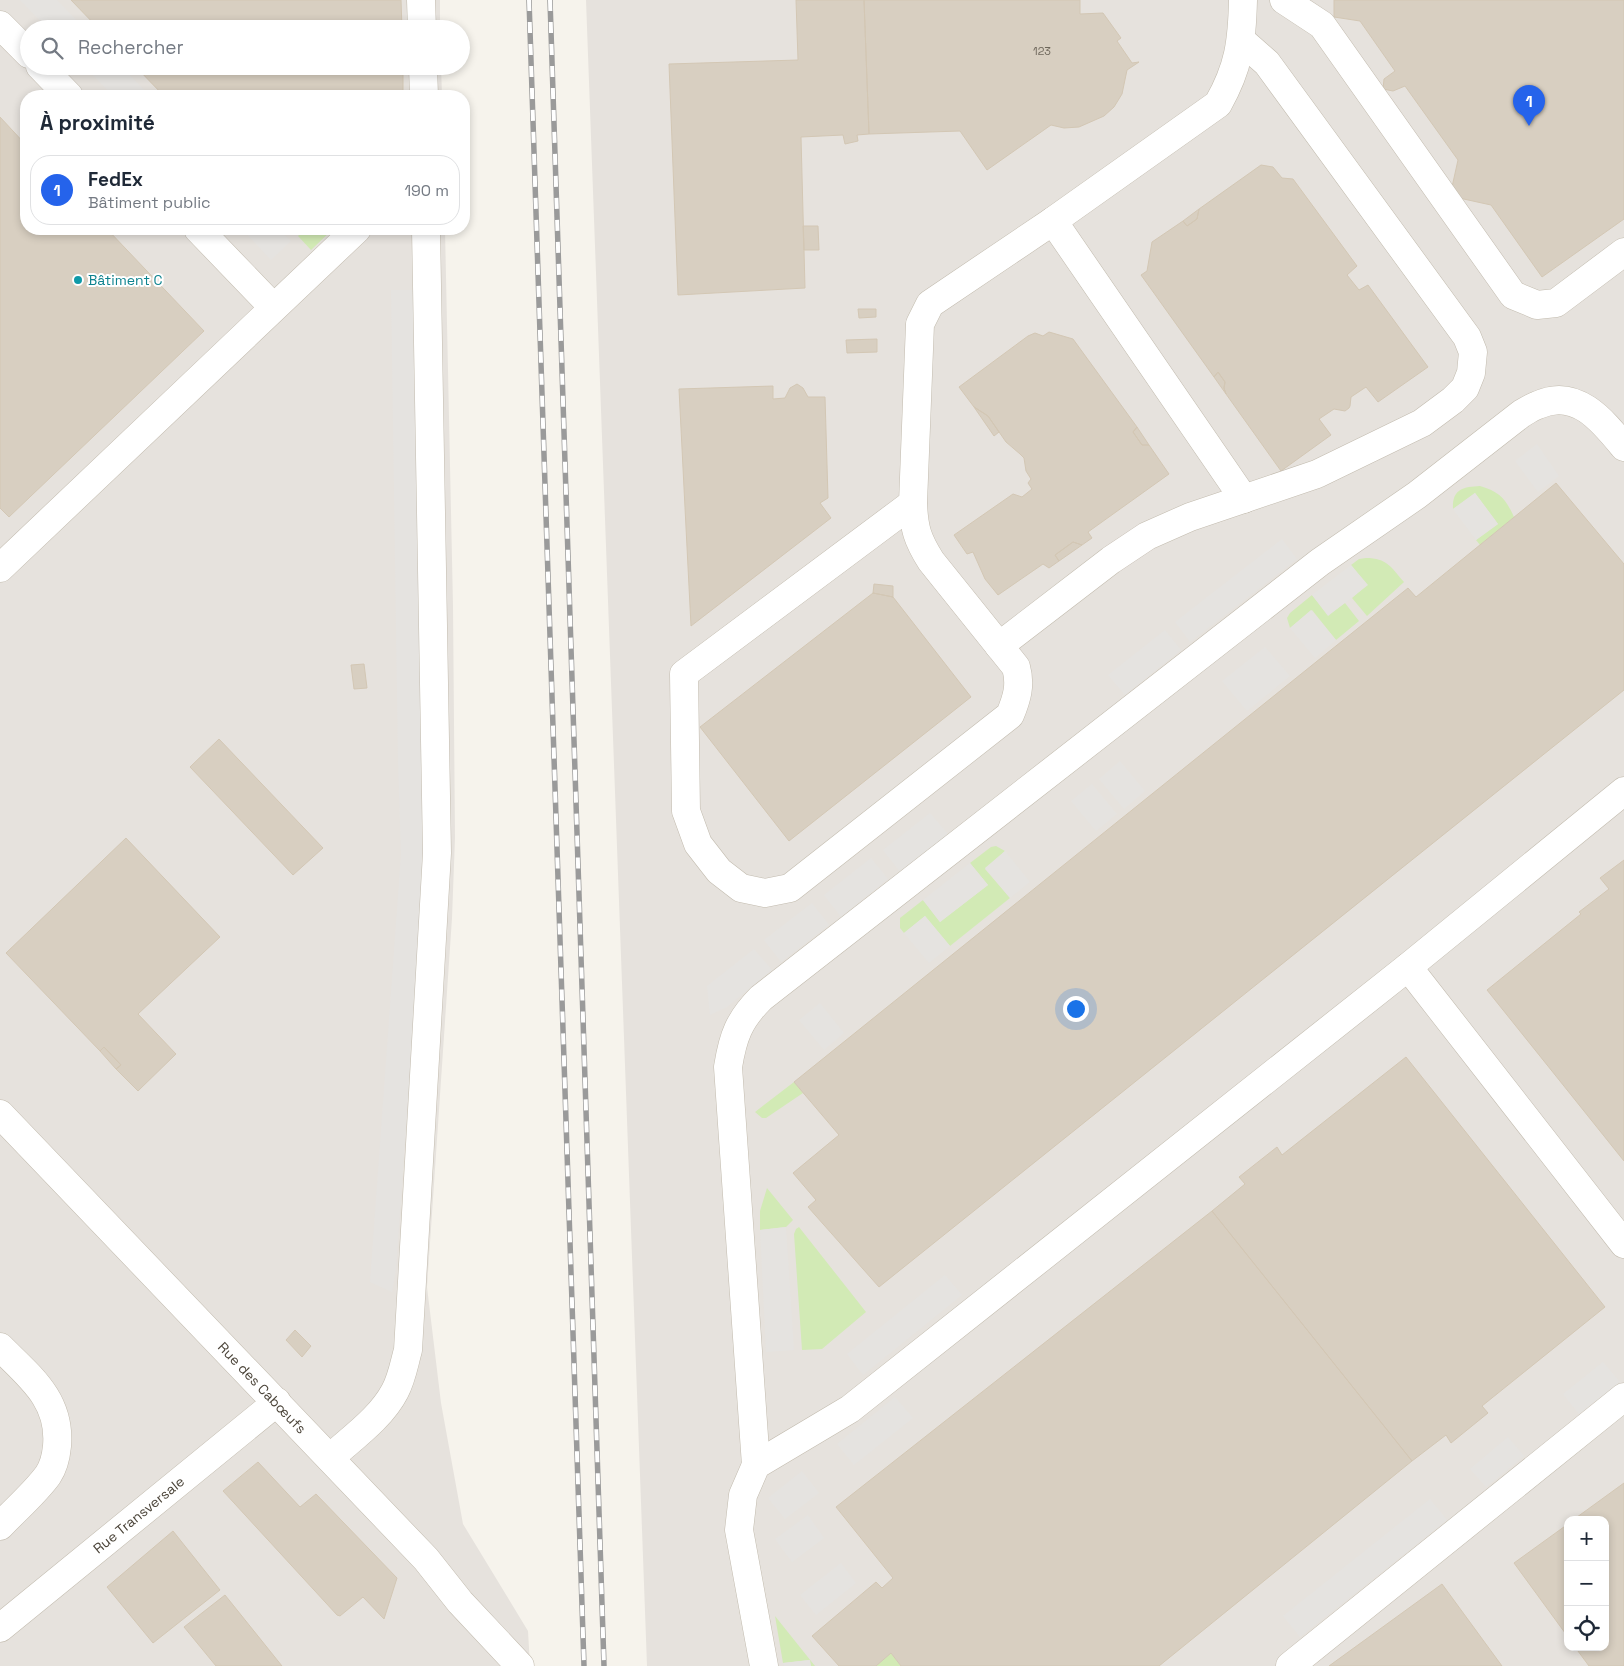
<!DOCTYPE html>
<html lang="fr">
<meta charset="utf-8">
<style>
:root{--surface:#fff;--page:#f6f6f7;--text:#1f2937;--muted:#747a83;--line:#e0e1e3;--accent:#2563eb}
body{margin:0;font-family:"Space Grotesk",sans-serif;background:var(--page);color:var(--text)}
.controls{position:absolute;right:15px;bottom:15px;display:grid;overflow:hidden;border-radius:10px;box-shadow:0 2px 8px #0003}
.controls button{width:45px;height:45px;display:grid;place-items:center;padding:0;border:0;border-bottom:1px solid var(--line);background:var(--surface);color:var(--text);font:25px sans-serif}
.you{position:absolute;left:1075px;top:1008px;width:18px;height:18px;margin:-12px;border:4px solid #fff;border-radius:50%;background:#1a73e8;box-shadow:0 0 0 8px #1a73e833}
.badge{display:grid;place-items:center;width:32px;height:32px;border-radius:50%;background:var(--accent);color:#fff;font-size:16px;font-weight:700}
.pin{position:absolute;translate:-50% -41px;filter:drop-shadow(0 1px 2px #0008)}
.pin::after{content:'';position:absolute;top:26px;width:18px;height:15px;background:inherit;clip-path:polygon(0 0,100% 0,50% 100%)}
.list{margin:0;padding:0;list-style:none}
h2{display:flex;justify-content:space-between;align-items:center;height:65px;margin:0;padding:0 20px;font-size:21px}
h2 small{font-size:16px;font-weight:400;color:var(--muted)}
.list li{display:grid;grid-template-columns:32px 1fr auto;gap:15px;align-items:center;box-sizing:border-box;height:70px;margin:0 10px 10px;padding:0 10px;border:1px solid var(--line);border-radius:20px}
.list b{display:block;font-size:19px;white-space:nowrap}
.list p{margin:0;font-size:16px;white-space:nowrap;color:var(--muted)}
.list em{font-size:16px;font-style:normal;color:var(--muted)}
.icon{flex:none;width:28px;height:28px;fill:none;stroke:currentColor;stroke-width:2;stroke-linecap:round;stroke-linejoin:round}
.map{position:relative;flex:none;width:1624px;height:1666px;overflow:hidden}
.search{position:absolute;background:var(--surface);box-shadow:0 2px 8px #0003;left:20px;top:20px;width:450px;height:55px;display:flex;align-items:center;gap:12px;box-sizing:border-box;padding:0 18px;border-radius:28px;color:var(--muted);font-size:19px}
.panel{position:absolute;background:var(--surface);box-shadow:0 2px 8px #0003;left:20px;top:90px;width:450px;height:145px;border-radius:20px}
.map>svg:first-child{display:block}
.industrial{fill:#e6e2dd;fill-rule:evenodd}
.green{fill:#d2eab5}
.parking{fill:#e5e3e0}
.building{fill:#d8cfc1;stroke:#d3c7b4}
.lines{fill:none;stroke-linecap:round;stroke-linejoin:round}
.minor-casing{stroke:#c2bbae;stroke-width:29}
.minor{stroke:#fff;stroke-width:28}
.rail-casing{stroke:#9a9a9a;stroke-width:5.5}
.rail{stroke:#fff;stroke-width:4;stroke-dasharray:11;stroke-linecap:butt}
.culture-dot{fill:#0f9aa8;stroke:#fff;stroke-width:2}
.labels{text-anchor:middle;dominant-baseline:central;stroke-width:4;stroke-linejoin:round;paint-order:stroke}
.number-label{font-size:11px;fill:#6e675b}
.culture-label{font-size:14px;fill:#0d838f;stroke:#fff;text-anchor:start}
.street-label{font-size:14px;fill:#4b4439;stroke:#fff}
</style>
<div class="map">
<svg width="1624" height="1666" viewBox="0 0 1624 1666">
<rect width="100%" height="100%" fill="#f6f3ec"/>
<path class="industrial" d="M0,0h440v29h-411v37h412l1,30h-416v133h419l8,377 2,232 -3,80 -25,369 14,116 22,121 65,107 2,35h-530z
M586,0h1038v1666h-977zM1568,1520h37v127h-37z"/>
<path class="green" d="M305,229h28l-22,21 -13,-14z
M1480,486c20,6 26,13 34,31l-34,28 -4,-5 22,-16 -23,-31 -22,16c-1,-20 10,-22 27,-23z
M1366,558c21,0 25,9 38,24l-37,34 -15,-18 15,-13 -16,-20 8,-6z
M1312,595l16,20 17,-12 14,18 -23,19 -24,-30 -22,18 -3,-10 3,-5z
M996,846l9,5 -20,18 25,29 -60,48 -25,-30 -21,17 -4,-5v-10l23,-18 17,22 48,-37 -18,-22 21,-16z
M794,1082l9,11 -37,25h-4l-7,-6z
M767,1188l26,32 -7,7 -26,3v-19z
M799,1227l67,85 -44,37 -20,1 -8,-116 2,-5z
M775,1616l40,50h-4l-2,-6 -26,3z
M891,1653l10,13h-25z"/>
<path class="parking" d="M20,0h37l28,29h-37z
M84,66h37l29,30h-37z
M242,229h36l13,12 -20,19z
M391,290h23l11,565 -29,415 -4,22 -22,-10 31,-428 -3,-91z
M1537,444l22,32 -21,16 -23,-31z
M1475,493l23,31 -22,16 -23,-31z
M1282,539l15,20 -107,83 -15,-20z
M1351,565l17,20 -40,31 -16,-21z
M1311,610l25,30 -21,18 -25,-30z
M1165,630l16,20 -56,45 -17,-20z
M1265,647l25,29 -43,35 -25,-30z
M1120,761l25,30 -21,18 -25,-30z
M1092,784l25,30 -21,17 -25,-30z
M930,813l18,21 -48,38 -17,-22z
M1005,851l25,31 -20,16 -25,-30z
M871,858l17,21 -47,38 -17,-22z
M970,863l18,22 -48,37 -17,-22z
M812,903l17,22 -48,37 -17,-22z
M925,916l25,30 -21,17 -25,-30z
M754,949l18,21 -45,37 -17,8 -3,-29z
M820,1003l24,30 -20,17 -25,-30z
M786,1227l8,123 -28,2 -6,-122z
M945,1275l17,20 -99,80 -16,-21z
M1603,1362l17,20 -41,32 -16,-20z
M895,1397l18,21 -59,47 -17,-21z
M1508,1437l16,19 -38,31 -16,-18z
M802,1471l17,22 -34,26 -17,-21z
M1430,1499l17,21 -147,117 -17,-21z
M808,1515l16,23 -32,24 -17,-23z
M841,1563l15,20 -40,32 -16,-20z
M810,1660l1,6h-27l-1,-3z"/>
<path class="building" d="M71,0h330l1,29h-303z
M796,0h68l5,134 -12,1 1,6 -13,3 -2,-9 -42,2 4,151 -127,7 -9,-231 129,-4z
M864,0h216v14l23,-1 18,25 -4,3 15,22 7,-1 -12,8 -5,24 -8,13 -10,9 -25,11 -15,1 -13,-3 -64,45 -27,-39 -91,3z
M1334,0h290v219l-82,58 -51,-72 -41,-9 8,-36 -53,-74 -12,5 -10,-2 1,-10 11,-8 -35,-50 -26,-4z
M135,66h268v30h-239z
M0,117l26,28v84h81l97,102 -195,186 -9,-9z
M1261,165l12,2 9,11 11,1 64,87 -10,9 12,15 9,-5 60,82 -50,35 -12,-15 -15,10 -1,9 -1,2 -4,3 -11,-2 -15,10 12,16 -50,36 -55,-77 -2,-6 1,-6 -7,-10 -4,5 -73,-102 6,-4 5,-29 31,-21 4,5 10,-7 2,-10z
M1199,209l-2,10 -10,7 -4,-5z
M803,226h15l1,24h-15z
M858,309h18v8l-17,1z
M1049,332l24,7 64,88 -4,5 9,13h7l20,29 -81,58 4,6 -10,7 -9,-3 -18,13 4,6 -10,7 -6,-4 -45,31 -13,-16 -12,-27 -6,2 -13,-19 59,-41 9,3 10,-8 -4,-6 3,-4 -5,-8 -2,-13 -4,-4 -14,-12 -18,-26 -14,-9 -15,-20 69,-51 7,-3 8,3z
M877,339v13l-30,1 -1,-13z
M1218,372l7,10 -1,6 2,6 -12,-17z
M797,384l6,4 5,9h17l3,101 -8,5 11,15 -140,108 -12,-237 94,-3v13l12,-1 5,-10z
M974,407l14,9 11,16 -5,4z
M1137,427l12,18h-7l-9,-13z
M1556,483l68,81v126l-745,597 -71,-80 8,-7 -23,-27 46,-38 -45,-53 614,-494 8,9z
M1073,542l9,3 -23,16 -4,-6z
M874,584l19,2v11l-20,-4z
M873,593l20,4 78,100 -182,144 -89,-114z
M364,664l3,24 -13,1 -3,-24z
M219,739l104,109 -30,27 -103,-108z
M126,838l94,99 -82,77 38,40 -38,37 -22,-22 5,-4 -17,-18 -4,4 -94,-98z
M1624,860v301l-137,-171 94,-76 -2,-2 30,-23 -9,-11z
M104,1047l17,18 -5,4 -16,-18z
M1406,1057l199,250 -123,99 6,7 -37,30 -5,-8 -34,26 -200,-250 33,-27 -6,-7 38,-30 5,8z
M1212,1211l200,250 -253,205h-258l-10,-13 -15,13h-37l-27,-30 64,-54 6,6 11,-10 -57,-71z
M295,1330l16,16 -9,11 -16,-17z
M258,1462l42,45 16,-13 81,84 -13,41 -21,-22 -23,19 -3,-1 -114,-124z
M1624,1483v183h-35l-14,-19h30v-127h-32z
M1568,1524v113l-54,-74z
M173,1531l47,59 -67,53 -46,-56z
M1442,1584l60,82h-173z
M225,1595l57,71h-66l-32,-39z"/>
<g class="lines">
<g class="minor-casing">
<g id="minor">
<path d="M421,0l1,29"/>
<path d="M1284,0l38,25 191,270 24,10 19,-2 68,-51"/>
<path d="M0,25l29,29"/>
<path d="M40,66l29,30"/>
<path d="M423,66l1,30"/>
<path d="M1053,221l191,278"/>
<path d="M198,229l75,78"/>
<path d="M913,503l-229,171 2,137 12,33 21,27 22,17 24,5 25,-5 220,-173c7,-17 11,-30 6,-48l-85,-106c-14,-22 -17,-33 -18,-58l7,-179 10,-20 123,-83 165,-117c21,-37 24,-62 25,-104"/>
<path d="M0,568l357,-339"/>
<path d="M999,646l112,-86 36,-24 43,-19 127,-43 105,-51 31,-23 12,-12 6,-15 2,-21 -6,-15 -200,-274 -25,-22"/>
<path d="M1408,967l216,277"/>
<path id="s1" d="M0,1114l426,445 34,43 60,64"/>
<path d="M0,1347c30,30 61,53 57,99 -1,11 -3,20 -9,29 -13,18 -33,35 -48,51"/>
<path d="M330,1458c22,-20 51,-40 65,-67 7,-13 9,-27 13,-41l29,-497 -11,-624"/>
<path d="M756,1465l-28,-398c5,-31 11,-47 33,-69l559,-436 97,-67 104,-81c5,-3 11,-7 17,-9 38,-18 65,16 86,42"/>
<path id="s2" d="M0,1628l277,-226"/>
<path d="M764,1666l-25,-136 4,-35 13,-30 94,-56 558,-442 216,-176"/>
<path d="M1290,1666l334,-269"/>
</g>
</g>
<use href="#minor" class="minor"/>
<g class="rail-casing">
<path id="rail" d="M529,0l55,1666
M550,0l54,1666"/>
</g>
<use href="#rail" class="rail"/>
</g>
<circle class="culture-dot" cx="78" cy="280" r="5"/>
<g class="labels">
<g class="number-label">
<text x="1042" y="51">123</text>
</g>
<g class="culture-label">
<text x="88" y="280">Bâtiment C</text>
</g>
<g class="street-label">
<text stroke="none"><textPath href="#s1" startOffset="379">Rue des Cabœufs</textPath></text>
<text stroke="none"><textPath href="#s2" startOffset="179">Rue Transversale</textPath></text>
</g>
</g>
</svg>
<div class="controls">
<button>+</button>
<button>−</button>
<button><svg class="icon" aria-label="locate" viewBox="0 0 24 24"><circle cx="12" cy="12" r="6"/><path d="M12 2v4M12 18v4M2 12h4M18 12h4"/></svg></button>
</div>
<div class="you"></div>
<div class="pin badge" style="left:1529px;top:126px">1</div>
<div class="search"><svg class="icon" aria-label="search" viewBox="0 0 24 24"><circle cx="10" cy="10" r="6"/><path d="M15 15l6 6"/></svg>Rechercher</div>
<section class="panel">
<h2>À proximité<small></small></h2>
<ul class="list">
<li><span class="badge">1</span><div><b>FedEx</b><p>Bâtiment public</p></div><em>190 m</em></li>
</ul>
</section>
</div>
